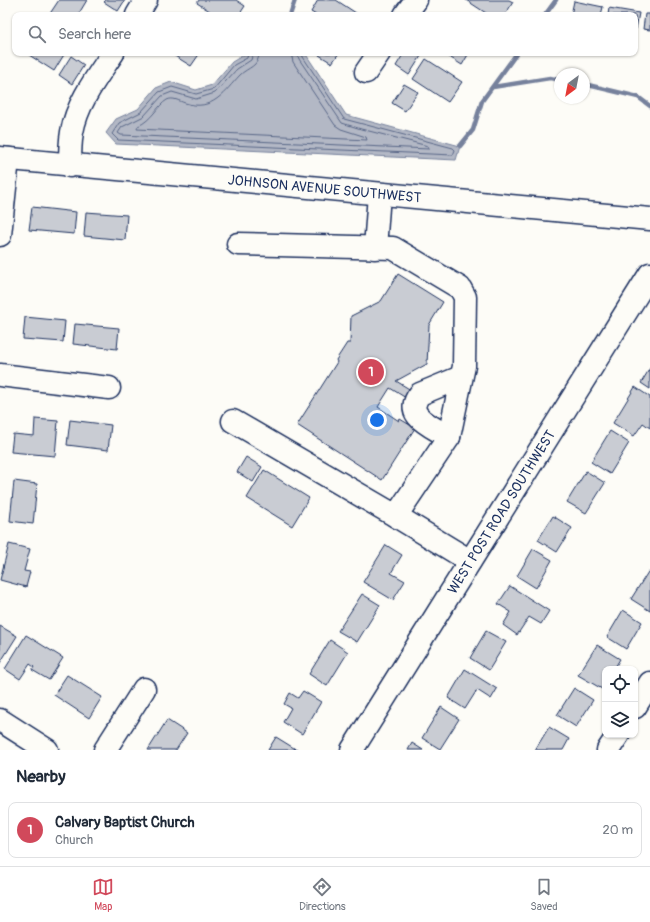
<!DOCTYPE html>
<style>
:root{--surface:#fff;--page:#f2f2f3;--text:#1f2937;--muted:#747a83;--line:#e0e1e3;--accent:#d1495b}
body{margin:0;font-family:Pangolin,sans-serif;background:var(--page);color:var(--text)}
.controls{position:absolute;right:12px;bottom:12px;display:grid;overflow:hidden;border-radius:8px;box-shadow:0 1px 3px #0004}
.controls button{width:36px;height:36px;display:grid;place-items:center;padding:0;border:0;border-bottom:1px solid var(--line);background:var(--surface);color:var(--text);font:20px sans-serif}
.compass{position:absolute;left:554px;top:68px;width:36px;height:36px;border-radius:50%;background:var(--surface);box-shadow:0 1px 3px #0004;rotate:212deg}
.you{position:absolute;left:377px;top:420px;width:14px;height:14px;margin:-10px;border:3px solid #fff;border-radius:50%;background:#1a73e8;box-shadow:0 0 0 6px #1a73e833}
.badge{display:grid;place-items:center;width:26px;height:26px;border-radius:50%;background:var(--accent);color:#fff;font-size:13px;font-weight:700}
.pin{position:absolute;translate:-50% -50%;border:2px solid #fff;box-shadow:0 1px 4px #0006}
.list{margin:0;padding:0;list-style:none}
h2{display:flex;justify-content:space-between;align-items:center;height:52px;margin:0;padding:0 16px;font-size:17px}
h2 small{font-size:13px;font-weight:400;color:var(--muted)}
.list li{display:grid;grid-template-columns:26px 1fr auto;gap:12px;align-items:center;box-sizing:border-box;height:56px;margin:0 8px 8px;padding:0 8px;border:1px solid var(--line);border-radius:8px}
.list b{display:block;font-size:15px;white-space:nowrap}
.list p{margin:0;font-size:13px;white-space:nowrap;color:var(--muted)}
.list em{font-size:13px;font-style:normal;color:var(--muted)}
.icon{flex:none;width:22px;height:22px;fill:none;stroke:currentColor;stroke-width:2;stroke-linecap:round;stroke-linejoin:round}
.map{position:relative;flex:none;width:650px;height:750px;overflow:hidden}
.search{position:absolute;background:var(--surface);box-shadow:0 1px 3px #0004;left:12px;right:12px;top:12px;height:44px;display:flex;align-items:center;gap:10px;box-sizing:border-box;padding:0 14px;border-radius:8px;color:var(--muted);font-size:15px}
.sheet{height:116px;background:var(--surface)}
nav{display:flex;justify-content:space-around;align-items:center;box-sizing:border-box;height:56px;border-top:1px solid var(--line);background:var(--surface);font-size:11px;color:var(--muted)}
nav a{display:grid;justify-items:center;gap:2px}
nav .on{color:var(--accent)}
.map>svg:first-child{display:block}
.water{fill:#b3b8c5;stroke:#76819c}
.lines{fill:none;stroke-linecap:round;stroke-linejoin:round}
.shore{stroke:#586687;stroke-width:1}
.stream{stroke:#76819c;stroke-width:4.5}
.building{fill:#c9ccd3;stroke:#1b2f5e}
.minor-casing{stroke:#1b2f5e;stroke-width:25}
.minor{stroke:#fdfcf7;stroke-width:22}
.labels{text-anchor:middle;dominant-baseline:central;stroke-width:3;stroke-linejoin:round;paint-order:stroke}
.street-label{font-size:14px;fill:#1b2f5e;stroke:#fdfcf7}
</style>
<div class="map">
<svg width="650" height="750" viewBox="0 0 650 750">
<rect width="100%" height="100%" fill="#fdfcf7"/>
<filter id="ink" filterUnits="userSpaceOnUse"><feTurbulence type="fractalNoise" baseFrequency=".025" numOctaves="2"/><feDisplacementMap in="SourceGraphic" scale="8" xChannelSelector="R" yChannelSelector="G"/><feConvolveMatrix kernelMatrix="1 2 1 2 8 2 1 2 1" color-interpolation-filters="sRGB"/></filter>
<g filter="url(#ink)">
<path class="water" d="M247,53h58l41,62 114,31 -4,14 -340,-16 -10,-11 10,-14 22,-10 18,-21 15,-6 25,8 16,-5 20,-23z"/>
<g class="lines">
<path class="shore" d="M248,53l-1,5 -13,7 -20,24 -18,5 -24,-7 -13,5 -18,20 -22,11 -7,11 6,6 335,15 2,-5 -2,-2 -109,-29 -41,-62 -1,-4
M253,53l-2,7 -14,9 -22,24 -19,6 -24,-7 -10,4 -18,20 -22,11 -4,6 3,2 308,14 -1,-3 -67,-17 -19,-6 -43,-64 -2,-6
M259,53c0,14 -11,14 -19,22 -16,17 -27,37 -55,28 -6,-2 -12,-6 -18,-3 -10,6 -15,20 -29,26l-1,3 230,11 -1,-3 -25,-8 -6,-4 -42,-63 -2,-9"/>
<path class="stream" d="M290,15l5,-15
M545,15l11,-15
M584,84l54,13 12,9
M493,87l57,-9 10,2
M460,146l13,-16 9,-29 35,-48"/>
</g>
<path class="building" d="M59,0h28l-9,15h-29z
M106,0h19l-7,11 -14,-9z
M199,0h37l9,6 -6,9h-23l-19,-12z
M318,0h18l23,15h-43l-5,-3z
M466,0h43l4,2 -8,13h-16z
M574,1l29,6 -2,8h-30z
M609,8l30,5 -3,16 -1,-14h-27z
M645,14h5v16l-7,-1z
M26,53h39l-11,18z
M170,53h30l-9,13z
M320,53h19l-7,10 -13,-8z
M404,53h13l4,3 -12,19 -13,-9z
M443,53h26l-7,12z
M71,56l13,9 -12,19 -13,-9z
M426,59l36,23 -14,20 -35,-23z
M404,84l14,8 -13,19 -13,-8z
M32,207l44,5 -2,22 -45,-4z
M86,212l41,3 -2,25 -41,-4z
M398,274l45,28 -14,23 -2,39 -31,17 15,9 -5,8 -16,-10 -12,19 21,14 1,-2 15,9 -33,52 -85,-55 40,-63 -1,-2 11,-17h3l1,-27 30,-15z
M25,317l40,4 -2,21 -40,-3z
M75,324l44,4 -2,21 -44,-5z
M650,368v21l-9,-6z
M635,387l15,10v31l-7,-5 -9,13 -21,-13z
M35,419l23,2 -3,35 -44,-4 2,-18 21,2z
M70,420l41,5 -3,25 -41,-5z
M610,431l19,12 -19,31 -19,-12z
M246,457l16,10 -9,15 -16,-10z
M264,470l45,28 -17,28 -45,-28z
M586,471l19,12 -19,30 -19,-11z
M14,481l23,3 -4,40 -23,-3z
M553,516l19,12 -15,24 -19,-12z
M9,544l21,5 -6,22 6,1 -4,15 -26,-7z
M386,545l16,10 -11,18 14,8 -12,19 -30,-18z
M533,549l19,11 -16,28 -19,-12z
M648,572l2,1v38l-19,-12z
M510,586l39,25 -8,13 -12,-7 -12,18 -14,-10 8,-13 -13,-8z
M362,594l18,11 -23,37 -19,-11z
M623,610l19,12 -16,27 -19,-12z
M0,626l17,10 -17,27z
M486,631l20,11 -17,28 -19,-12z
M26,635l37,23 -14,22 -17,-10 2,-3 -4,-3 -10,15 -15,-10z
M330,640l18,12 -21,34 -18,-12z
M597,645l23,14 -6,10h-9v15l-3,5 -24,-14z
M465,669l32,20 -6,10 -14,-9 -12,19 -17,-11z
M67,675l35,22 -13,21 -35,-23z
M574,688l19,12 -17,27 -19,-12z
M303,691l18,11 -19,32 -19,-12 8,-14 -7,-4 6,-11 8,5z
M441,707l18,12 -19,30 -18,-11z
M167,720l20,13 -11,17h-28z
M549,727l20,12 -6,11h-28z
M276,737l21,13h-29z
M412,743l11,7h-15z"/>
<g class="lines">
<g class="minor-casing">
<g id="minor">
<path d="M137,15l9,-15"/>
<path d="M405,15l11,-15"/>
<path d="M366,72l13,-19"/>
<path id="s1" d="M0,158l650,61"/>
<path d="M70,166c0,-11 0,-23 2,-34 5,-29 25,-55 41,-79"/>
<path d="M0,235l8,-76"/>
<path d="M375,248l4,-54"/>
<path d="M0,375l109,13"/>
<path d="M233,421l163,95 53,-79 15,-71 1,-69 -5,-9 -67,-40 -155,-4"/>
<path d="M449,437c-17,-11 -47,-21 -29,-43l41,-17"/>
<path d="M396,516l74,45"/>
<path d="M635,707l15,-24"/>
<path d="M0,720l47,30"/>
<path d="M105,750l39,-61"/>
<path id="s2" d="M352,750l298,-476"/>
<path d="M608,750l10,-15"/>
</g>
</g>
<use href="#minor" class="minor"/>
</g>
</g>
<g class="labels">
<g class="street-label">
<text stroke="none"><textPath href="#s1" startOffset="326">JOHNSON AVENUE SOUTHWEST</textPath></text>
<text stroke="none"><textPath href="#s2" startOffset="281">WEST POST ROAD SOUTHWEST</textPath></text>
</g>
</g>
</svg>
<div class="controls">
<button><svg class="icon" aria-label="locate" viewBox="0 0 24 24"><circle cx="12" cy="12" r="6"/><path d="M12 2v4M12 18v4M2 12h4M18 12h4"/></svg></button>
<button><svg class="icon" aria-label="layers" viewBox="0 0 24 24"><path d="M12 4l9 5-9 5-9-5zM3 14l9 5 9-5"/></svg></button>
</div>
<svg class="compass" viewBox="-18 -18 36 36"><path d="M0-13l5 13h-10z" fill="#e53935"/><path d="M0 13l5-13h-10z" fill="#747a83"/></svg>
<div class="you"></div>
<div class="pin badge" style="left:371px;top:372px">1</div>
<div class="search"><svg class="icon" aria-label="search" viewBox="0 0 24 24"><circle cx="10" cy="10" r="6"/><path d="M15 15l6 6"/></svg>Search here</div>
</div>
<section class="sheet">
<h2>Nearby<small></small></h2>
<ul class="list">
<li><span class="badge">1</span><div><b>Calvary Baptist Church</b><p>Church</p></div><em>20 m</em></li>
</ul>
</section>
<nav>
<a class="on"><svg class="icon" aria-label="map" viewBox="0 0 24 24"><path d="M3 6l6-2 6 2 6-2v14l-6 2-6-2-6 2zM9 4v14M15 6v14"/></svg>Map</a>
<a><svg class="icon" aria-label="directions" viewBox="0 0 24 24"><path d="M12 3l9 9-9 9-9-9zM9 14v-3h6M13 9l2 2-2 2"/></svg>Directions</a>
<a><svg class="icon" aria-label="saved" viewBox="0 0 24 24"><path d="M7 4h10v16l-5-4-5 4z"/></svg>Saved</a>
</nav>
